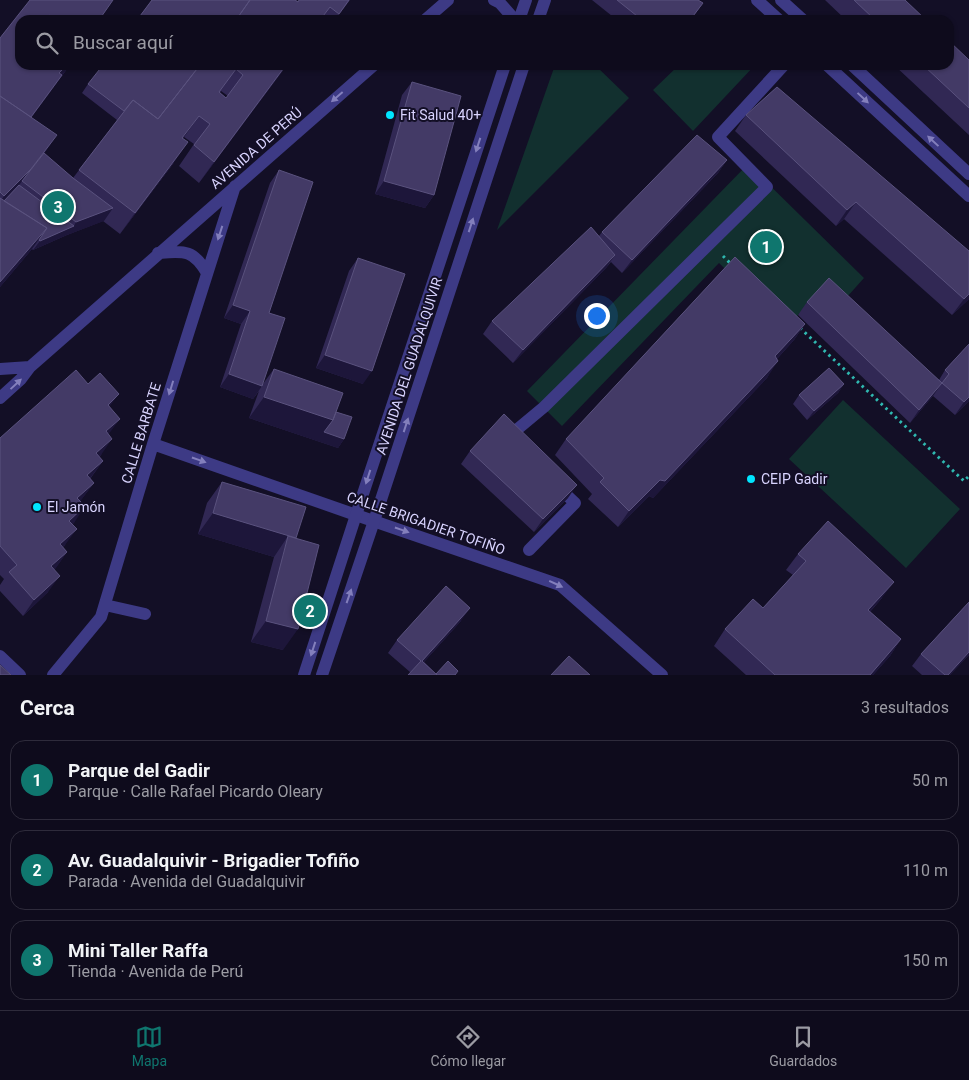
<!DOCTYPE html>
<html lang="es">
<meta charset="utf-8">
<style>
:root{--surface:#0e0b1c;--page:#1c1929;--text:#f1f3f6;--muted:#9b9ba3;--line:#2e2b3b;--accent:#0f766e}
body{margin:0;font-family:Roboto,sans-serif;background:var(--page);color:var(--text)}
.you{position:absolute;left:596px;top:315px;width:18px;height:18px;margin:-12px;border:4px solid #fff;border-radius:50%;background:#1a73e8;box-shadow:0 0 0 8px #1a73e833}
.badge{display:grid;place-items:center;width:32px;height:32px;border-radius:50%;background:var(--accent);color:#fff;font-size:16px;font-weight:700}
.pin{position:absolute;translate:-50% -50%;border:2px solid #fff;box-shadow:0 1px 5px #0006}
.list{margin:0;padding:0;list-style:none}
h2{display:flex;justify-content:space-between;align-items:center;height:65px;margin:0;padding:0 20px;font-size:21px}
h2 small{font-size:16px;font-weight:400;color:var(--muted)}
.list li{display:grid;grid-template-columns:32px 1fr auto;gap:15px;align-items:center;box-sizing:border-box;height:80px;margin:0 10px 10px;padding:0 10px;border:1px solid var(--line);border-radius:15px}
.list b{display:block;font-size:19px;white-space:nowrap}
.list p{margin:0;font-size:16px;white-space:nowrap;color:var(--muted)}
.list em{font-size:16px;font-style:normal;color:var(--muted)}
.icon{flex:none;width:28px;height:28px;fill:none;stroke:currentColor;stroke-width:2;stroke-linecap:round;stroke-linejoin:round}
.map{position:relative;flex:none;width:969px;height:675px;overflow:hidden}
.search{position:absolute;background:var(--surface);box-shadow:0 1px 4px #0004;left:15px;right:15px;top:15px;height:55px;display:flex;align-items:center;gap:12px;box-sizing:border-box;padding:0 18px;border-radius:15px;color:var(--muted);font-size:19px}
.sheet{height:335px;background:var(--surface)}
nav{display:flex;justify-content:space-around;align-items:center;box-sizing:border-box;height:70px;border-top:1px solid var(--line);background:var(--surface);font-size:14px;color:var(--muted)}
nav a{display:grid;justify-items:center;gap:2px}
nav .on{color:var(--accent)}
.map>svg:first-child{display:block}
.green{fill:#12302f}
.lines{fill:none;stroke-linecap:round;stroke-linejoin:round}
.path{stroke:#2fb8b0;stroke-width:3;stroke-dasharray:2.5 4;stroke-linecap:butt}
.pedestrian{stroke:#3d3a85;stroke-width:12}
.minor{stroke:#3d3a85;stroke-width:12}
.tertiary{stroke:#3d3a85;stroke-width:12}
.wall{fill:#312854;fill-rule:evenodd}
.shaded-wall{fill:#1d163a}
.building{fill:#433a66;stroke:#5a527e;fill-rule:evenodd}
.oneway{fill:#837fbc}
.poi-dot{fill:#00e5ff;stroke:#130f26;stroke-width:2}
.labels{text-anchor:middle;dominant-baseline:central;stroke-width:4;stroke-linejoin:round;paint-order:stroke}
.poi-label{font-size:14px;fill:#d9d4ff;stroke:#130f26;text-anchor:start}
.street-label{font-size:14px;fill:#d9d4ff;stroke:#130f26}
</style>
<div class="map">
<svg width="969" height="675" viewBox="0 0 969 675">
<rect width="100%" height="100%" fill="#130f26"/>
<path class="green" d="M555,65h40l34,33 -132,132z
M679,65h76l-62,66 -40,-41z
M748,164l116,114 -26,29 -18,-16 -34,37 -67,-65 -157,163 -35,-35z
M843,400l117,109 -54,59 -117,-109z"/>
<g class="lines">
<path class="path" d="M723,256l10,10
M800,328l164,153 5,-5"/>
<path class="pedestrian" d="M509,438l-1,-1 36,-30 223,-220 -49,-50 66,-72
M529,550l46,-47 -18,-17"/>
<path class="minor" d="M494,0l6,3 15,17
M757,0l22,20
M781,0l22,20
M425,20l23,-20
M827,65l142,131
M852,65l117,109
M158,253c26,-2 35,-4 49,20
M0,369l30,-2
M0,398l21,-19 9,-12 344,-302
M153,444l203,71 204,70 102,90
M105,605l40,9
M0,656l20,19
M53,675l48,-58 52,-173 82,-258"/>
<path class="tertiary" d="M519,20l7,-20
M538,20l7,-20
M304,675l52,-160 149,-450
M322,675l52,-154 150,-456"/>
</g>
<path class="wall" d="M152,0h144l2,2 52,-2 -15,20h-198z
M592,0h106l5,3 -12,17h-74z
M825,0h80l21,20h-80z
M20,13l80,7h-80l50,45 -39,53 13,36 29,24 44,-58 -35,-27 6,-9 199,-19 -88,118 -20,-17 15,-22 -10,-7 -11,27 -53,70 -17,-13 -36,14 -34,15 -1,-1 -32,38v-249zM221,91l7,5 -2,2 -6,-5z
M969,60v75l-75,-70h55z
M412,82l22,113 -9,13 -50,-14 27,-99z
M777,87l192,212 -17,16 -108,-96 -8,7 -101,-95 11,-16z
M727,160l-9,13 -96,100 -11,-11 -5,6 -93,95 -30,-29 9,-13 107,-85 3,-4z
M279,170l-10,143 -7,72 12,-16 62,43 8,27 -6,9 -89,-30 10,-27 -6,8 -33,-12 21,-63 -17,-6 46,-135z
M358,258l5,126 -47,-16 33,-97z
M807,302l132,78 6,-10 24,-26v57l-14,14 -22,-19 -23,27 -112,-108z
M805,324l-11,16 -17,19 -10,19 -114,120 -4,-2 -31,31 -30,-28 4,-5 -37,-39 11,-16z
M844,384l-6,9 -31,27 -14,-16 6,-9z
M109,407l-1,28 -7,20 -2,2 4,4 -13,18 4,4 -14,18 -6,22 -2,1 -7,21 -2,2 4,5 -13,18 -6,22 -25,24 -23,-25v-6l4,-6 -4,-4v-137z
M470,451l98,47 -34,34 -73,-68z
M222,482l74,57 -13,111 -32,-8 23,-85 -76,-23 9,-31z
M798,554l84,44 -12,14 31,27 -11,17 -17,19h-127l-32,-29 11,-17 38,-21 30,-33 -7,-5z
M969,602v53l-19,20h-28l-10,-9 9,-12z
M461,621l-37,41 12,12 -26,-2 -22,-19 9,-13z"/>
<path class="shaded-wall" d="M67,65h3l-57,77 46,-69z
M286,65h1l-88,118 15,-21z
M199,116l-15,21 -17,22 15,-21z
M57,135l-17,25 -18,21 -9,13 -13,13v-5l4,-6z
M188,142l-15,22 -53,70 15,-21z
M727,160l-9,13 -96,100 10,-13z
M384,181l50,14 -9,13 -50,-14z
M856,202l-12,17 -8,7 11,-16z
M113,208l-9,13 -37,14 -34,15 7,-9 34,-15 2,-4z
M47,228l-15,21 -32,38v-5z
M615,255l-9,13 -93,95 10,-13z
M969,294v5l-17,16 12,-16z
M233,305l17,6 -9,13 -17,-6z
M805,324l-11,16 -30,33 11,-17z
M325,355l47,16 -9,13 -47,-16z
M778,361l-11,17 -114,120 -4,-2 -31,31 11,-16z
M229,374l33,12 -9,13 -33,-12z
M942,383l-9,13 -23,27 9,-13z
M844,384l-6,9 -31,27 7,-9z
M119,394l-12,16 1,-5z
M264,397l69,23 11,19 -6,9 -89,-30z
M969,397v4l-14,14 9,-13z
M120,419l-12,16 -2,-4z
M112,439l-11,16 -16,14 11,-16z
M103,461l-12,16 -16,15 12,-17z
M94,483l-12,16 -16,15 11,-16z
M577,485l-9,13 -34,34 9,-13z
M85,506l-11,17 -16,14 11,-16z
M213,513l83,25 -14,20 6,-22 -14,21 -76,-23z
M77,529l-12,16 -16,15 11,-16z
M67,552l-11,16 -16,15 11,-17z
M60,576l-12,16 -25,24 11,-16z
M894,582l-12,16 -25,28 11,-16z
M470,608l-9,13 -48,53 9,-13z
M266,621l32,8 -15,21 -32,-8z
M901,639l-11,17 -17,19h-3z
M969,652v3l-19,20h-2z"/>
<path class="building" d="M30,0h83l-14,20h-43l-7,-5 -4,5h-25v45h47l-8,8 3,2 -31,42 -31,-21v-58z
M152,0h98l-14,20h-99z
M250,0h45l3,2 1,-2h50l-10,14 -9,-7 -10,13h-47l-2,-2 -2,2h-33z
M617,0h81l5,3 -13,17h-48z
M854,0h51l21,20h-51z
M949,41l20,19v48l-46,-43h26z
M103,65h97l-42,54 -25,-19 -9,11 -36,-27z
M200,65h86l-72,97 -20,-17 16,-21 -11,-8 -17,22 6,4 -53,71 -56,-43 54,-70 25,19zM236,69l7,6 -17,23 -7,-6z
M412,82l49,14 -27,99 -50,-14z
M777,87l192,164v43l-5,5 -108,-97 -9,8 -101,-95z
M0,96l57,39 -26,34 -27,27 -4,-4z
M697,135l30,25 -95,100 -30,-28z
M44,153l29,25 40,30 -37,14 -54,-41z
M279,170l34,12 -44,131 16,5 -23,68 -33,-12 21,-63 -17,-6z
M19,185l55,41 -34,15 -1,-1 8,-12 -43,-27z
M0,198l47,30 -47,54z
M591,227l24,28 -92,95 -31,-29z
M735,257l70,67 -30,32 3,5 -113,120 -5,-1 -31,31 -29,-29 4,-4 -38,-39z
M358,258l47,16 -33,97 -47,-16z
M829,278l113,105 -23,27 -112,-108z
M969,344v53l-5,5 -22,-19 7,-9 -4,-4z
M829,368l15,16 -30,27 -15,-16z
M274,369l69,24 -10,27 -69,-23z
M76,370l12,14 12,-11 19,21 -11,11 12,14 -14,12 6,8 -16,14 7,8 -16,14 7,8 -17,15 8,8 -16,15 8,8 -17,15 7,8 -16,14 9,10 -26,24 -25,-28 8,-7 -17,-19v-108z
M336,412l16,5 -8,22 -20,-7 9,-12z
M504,414l73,71 -34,34 -73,-68z
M222,482l84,25 -10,31 -83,-25z
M828,521l66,61 -26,28 33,29 -31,36h-95l-50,-46 28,-30 10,9 43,-47 -8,-7z
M288,536l31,9 -21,84 -32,-8z
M446,586l24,22 -48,53 15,14h-29l13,-14 -24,-21z
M969,602v50l-21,23h-3l-24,-21z
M569,656l21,19h-39z
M448,661l10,10 -3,4h-18l-1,-1z
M0,665l11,10h-11z"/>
<defs><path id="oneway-solid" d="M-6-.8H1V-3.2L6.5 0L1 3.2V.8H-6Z" transform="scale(1.25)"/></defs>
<g class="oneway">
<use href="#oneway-solid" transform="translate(337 97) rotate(139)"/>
<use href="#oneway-solid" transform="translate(863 98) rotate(43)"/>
<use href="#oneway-solid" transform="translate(933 141) rotate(-137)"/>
<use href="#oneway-solid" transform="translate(478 145) rotate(108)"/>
<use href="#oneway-solid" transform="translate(471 225) rotate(-72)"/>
<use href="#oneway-solid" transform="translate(220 233) rotate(108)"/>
<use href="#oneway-solid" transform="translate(16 384) rotate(-43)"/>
<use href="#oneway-solid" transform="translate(171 388) rotate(107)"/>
<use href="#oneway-solid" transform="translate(406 425) rotate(-72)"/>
<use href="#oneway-solid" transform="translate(199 460) rotate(19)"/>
<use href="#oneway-solid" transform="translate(368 477) rotate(108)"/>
<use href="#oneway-solid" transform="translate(402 530) rotate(19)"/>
<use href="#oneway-solid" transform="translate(556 584) rotate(25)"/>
<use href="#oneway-solid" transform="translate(349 596) rotate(-71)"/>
<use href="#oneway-solid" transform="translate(313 649) rotate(108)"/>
</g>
<g class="poi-dot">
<circle cx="390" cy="115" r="5"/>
<circle cx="751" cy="479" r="5"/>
<circle cx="37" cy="507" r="5"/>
</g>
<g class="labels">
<g class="poi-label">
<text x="400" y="115">Fit Salud 40+</text>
<text x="761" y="479">CEIP Gadir</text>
<text x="47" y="507">El Jamón</text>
</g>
<g class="street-label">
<text transform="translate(256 148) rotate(-41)">AVENIDA DE PERÚ</text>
<text transform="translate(409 366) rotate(-72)">AVENIDA DEL GUADALQUIVIR</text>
<text transform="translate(141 433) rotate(-73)">CALLE BARBATE</text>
<text transform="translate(426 523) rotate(19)">CALLE BRIGADIER TOFIÑO</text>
</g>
</g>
</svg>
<div class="you"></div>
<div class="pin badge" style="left:766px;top:247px">1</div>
<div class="pin badge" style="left:310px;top:611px">2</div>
<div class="pin badge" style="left:58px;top:207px">3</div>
<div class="search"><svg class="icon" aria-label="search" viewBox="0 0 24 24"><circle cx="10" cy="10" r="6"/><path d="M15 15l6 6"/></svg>Buscar aquí</div>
</div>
<section class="sheet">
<h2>Cerca<small>3 resultados</small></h2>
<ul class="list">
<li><span class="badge">1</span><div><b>Parque del Gadir</b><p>Parque · Calle Rafael Picardo Oleary</p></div><em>50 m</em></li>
<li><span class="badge">2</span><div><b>Av. Guadalquivir - Brigadier Tofiño</b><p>Parada · Avenida del Guadalquivir</p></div><em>110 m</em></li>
<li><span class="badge">3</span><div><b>Mini Taller Raffa</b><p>Tienda · Avenida de Perú</p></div><em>150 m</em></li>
</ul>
</section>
<nav>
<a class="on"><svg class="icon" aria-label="map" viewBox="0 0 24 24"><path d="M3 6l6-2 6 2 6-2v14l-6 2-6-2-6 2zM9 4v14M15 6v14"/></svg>Mapa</a>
<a><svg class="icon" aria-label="directions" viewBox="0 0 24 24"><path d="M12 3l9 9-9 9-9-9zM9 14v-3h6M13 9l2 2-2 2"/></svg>Cómo llegar</a>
<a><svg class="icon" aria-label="saved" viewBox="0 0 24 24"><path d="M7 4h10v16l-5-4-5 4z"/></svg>Guardados</a>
</nav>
